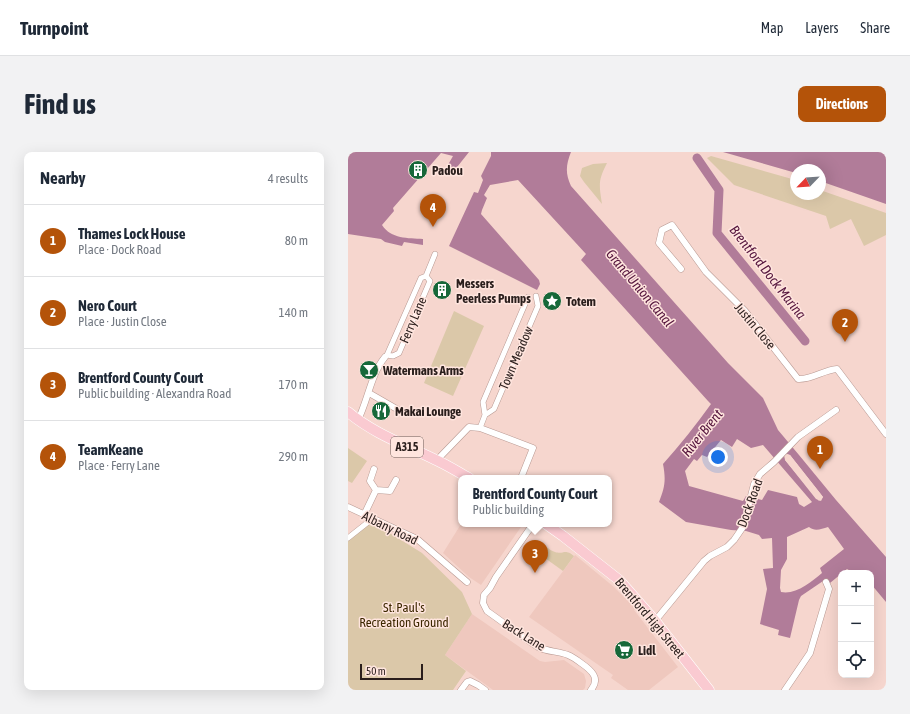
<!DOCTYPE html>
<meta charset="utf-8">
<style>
:root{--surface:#fff;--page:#f2f2f3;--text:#1f2937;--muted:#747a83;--line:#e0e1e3;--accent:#b45309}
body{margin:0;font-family:"Asap Condensed",sans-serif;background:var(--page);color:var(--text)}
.controls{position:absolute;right:12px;bottom:12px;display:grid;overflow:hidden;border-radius:8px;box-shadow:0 4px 16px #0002}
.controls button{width:36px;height:36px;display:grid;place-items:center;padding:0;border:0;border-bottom:1px solid var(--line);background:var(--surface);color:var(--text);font:20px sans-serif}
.compass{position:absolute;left:442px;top:12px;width:36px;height:36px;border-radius:50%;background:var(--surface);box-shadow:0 4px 16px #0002;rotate:245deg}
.scale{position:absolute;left:12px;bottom:10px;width:63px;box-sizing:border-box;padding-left:4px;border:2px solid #2a1e1c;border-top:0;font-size:11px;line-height:14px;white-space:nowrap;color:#2a1e1c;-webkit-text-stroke:3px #ffe5de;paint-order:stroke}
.you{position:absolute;left:370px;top:305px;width:14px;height:14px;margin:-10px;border:3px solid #fff;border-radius:50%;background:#1a73e8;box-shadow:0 0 0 6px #1a73e833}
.badge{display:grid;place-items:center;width:26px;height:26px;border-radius:50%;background:var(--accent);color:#fff;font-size:13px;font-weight:700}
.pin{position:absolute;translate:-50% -33px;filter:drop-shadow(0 1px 2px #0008)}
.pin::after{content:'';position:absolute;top:21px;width:14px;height:12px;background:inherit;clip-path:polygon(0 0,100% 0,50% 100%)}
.popup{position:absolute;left:110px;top:323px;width:154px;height:52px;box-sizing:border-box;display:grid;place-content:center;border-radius:8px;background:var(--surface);filter:drop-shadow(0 1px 3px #0005);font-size:13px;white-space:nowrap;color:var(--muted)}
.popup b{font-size:15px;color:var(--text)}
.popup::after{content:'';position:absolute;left:50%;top:100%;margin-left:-8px;border:8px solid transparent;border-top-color:var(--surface)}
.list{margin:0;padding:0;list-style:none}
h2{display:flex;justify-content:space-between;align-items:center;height:52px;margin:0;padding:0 16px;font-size:17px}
h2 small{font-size:13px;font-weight:400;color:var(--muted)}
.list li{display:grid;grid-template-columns:26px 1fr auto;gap:12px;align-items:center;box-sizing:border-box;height:72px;padding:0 16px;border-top:1px solid var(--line)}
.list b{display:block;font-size:15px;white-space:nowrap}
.list p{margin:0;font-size:13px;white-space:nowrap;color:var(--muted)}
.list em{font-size:13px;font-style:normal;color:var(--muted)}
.icon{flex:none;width:22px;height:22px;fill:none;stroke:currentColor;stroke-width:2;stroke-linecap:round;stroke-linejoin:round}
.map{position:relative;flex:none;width:538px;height:538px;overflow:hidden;border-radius:8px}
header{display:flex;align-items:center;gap:24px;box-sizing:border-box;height:56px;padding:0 20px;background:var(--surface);border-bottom:1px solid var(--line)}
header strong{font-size:19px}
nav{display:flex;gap:22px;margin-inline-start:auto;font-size:14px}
.intro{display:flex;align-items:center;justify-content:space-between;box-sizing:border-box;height:96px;padding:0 24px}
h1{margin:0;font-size:28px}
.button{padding:10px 18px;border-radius:8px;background:var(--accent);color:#fff;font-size:14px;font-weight:700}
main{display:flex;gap:24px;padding:0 24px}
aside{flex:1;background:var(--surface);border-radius:8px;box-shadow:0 4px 16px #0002}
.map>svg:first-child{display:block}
.built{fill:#efc8be}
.green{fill:#dbc8a9}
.water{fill:#b17c99;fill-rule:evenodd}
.pier{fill:#f6d6ce;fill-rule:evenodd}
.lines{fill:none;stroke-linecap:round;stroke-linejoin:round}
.canal{stroke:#b17c99;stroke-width:9}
.pedestrian-casing{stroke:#b89992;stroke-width:6}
.minor-casing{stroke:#b89992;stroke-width:7}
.primary-casing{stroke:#fff;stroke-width:11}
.pedestrian{stroke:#fff;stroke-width:5}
.minor{stroke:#fff;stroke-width:6}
.primary{stroke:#facad1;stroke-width:10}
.labels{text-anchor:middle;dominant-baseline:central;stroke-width:3;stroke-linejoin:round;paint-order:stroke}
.shield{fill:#ffe5de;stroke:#6a5a56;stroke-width:1}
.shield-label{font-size:12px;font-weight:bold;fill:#2a1e1c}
.poi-label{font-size:13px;font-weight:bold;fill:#2a1e1c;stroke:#ffe5de;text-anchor:start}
.street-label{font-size:13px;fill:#2a1e1c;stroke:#ffe5de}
.park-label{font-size:13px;fill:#3c2800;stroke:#ffe5de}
.water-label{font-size:14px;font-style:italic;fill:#55153d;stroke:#ffe5de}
</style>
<header>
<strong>Turnpoint</strong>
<nav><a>Map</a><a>Layers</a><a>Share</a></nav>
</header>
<div class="intro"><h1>Find us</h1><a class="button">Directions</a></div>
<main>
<aside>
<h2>Nearby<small>4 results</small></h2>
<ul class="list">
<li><span class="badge">1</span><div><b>Thames Lock House</b><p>Place · Dock Road</p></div><em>80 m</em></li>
<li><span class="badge">2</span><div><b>Nero Court</b><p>Place · Justin Close</p></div><em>140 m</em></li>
<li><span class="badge">3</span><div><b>Brentford County Court</b><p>Public building · Alexandra Road</p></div><em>170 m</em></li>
<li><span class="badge">4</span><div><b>TeamKeane</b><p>Place · Ferry Lane</p></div><em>290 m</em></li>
</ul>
</aside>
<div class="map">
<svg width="538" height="538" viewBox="0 0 538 538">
<rect width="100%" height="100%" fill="#f6d6ce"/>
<path class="built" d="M113,372h62l-42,61 -12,-8 -26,-24z
M227,403l39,32 22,22 -2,1 44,57 -29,23h-21l-17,-12 2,-3 -84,-58z
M124,462l68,47 5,1 19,-2 20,14 2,7 -1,7 -2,2h-90l-48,-35z"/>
<path class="green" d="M363,4l81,23 4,3v12h24v-4l66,23v22l-22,11 -13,-27 -21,10 -4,-13 -92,-31 -27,-27z
M259,11c-9,18 -8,21 -5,41l-18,-22 -4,-6 2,-8 11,-4z
M106,159l30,15 -31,70 -29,-13z
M0,296l19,13 -15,22 -4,-2z
M21,372l19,8 34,21 40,39 10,22 -27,41 21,16 -13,19h-105v-149z
M189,392c9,0 11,6 18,8 9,3 9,-4 19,4l-11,15 -32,-23z"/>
<path class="water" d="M0,0h121l-19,24 -6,-4 9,-16 -12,-3 -48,55 1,3 -12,14c9,14 26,13 41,14v6l-19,-3 -2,4 -17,-4 -4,-3 -33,-5z
M143,0h80c-5,13 -6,21 0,34l157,177 35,35 15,32 21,25 37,45 50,57v45l-15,-18v-11h-17l-7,-4 -17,14 -4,-4 -25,17 -2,4 -9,38 -12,-3 1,-5 -19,-6 7,-35 -4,-20 10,-1 -1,-30 -10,1 -3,-4 -13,-4 -15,-1 -45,-8 -27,-20c6,-15 7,-22 4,-38 17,-19 33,-39 48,-60l-3,-3 -127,-141 5,-6 -68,-74 -28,5 -6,10 3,3 -5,12 -1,4 58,66 1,4 -3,6 -88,-44 25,-54 4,1 5,-13 -2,-4 10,-20zM389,287l14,9 12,-3 49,57 -8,5 -5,-3 -2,-7 -29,-7 -6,10 -16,-4 -3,5 -54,-15 -4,-15 9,-12 3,2 5,-6 5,2 14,-17 11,7zM439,302l3,1 33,42 -4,4 -34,-41zM461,375c6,5 12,2 19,0l16,22 -24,19 2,5c-11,9 -26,22 -41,19l-1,-4 1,-18 6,-11v-22z
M375,0h163v52l-66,-23v-11h-24v3z"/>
<path class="pier" d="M438,302l4,1 30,38 3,4 -2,4 -5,-2 -31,-39 -1,-5zM439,304l29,34 5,9 -3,-2 -31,-38z"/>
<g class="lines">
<path class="canal" d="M349,6l22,32 -2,43 88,108"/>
<g class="pedestrian-casing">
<path id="pedestrian" d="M78,124l4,5 -31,72 -6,3 -6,-1 34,-77 5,-2 9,-22
M137,263l-2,-13 45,-105
M132,276l5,-13 9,-6 44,-103 -2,-10
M0,386l24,-19"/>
</g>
<g class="minor-casing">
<path id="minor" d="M333,117l-22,-26 3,-13 10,-5 34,47 39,39 53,68c14,1 25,-9 39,-10l49,65
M21,241l33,19
M10,268c10,-20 13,-46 27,-63
M89,308l32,-33 11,1 53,20 -12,30
M28,338l14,1 6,-11
M0,355l69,32 50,43
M16,363l12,-25 -6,-9 4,-12
M185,372l-37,53 -6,11 -6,7 -1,8 4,8c17,12 34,25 51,36 10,5 20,4 30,8 5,2 9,5 13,8 10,7 20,15 10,27
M307,469l49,-60 6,-5 17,-9 7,-7 9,-13 11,-43 6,-10 14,-12 24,-25 38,-27
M113,538l6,-8 3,-1 8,4 7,5
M437,538l25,-37 19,-64 -3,-7"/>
</g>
<g class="primary-casing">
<path id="primary" d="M0,260c26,22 58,33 88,48 11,5 22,12 33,18
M198,372l17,12 56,44 36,41 54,69"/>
</g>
<use href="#pedestrian" class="pedestrian"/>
<use href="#minor" class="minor"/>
<use href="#primary" class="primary"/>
</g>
<defs>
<g id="building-disc" transform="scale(1)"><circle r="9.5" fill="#166839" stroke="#ffe5de"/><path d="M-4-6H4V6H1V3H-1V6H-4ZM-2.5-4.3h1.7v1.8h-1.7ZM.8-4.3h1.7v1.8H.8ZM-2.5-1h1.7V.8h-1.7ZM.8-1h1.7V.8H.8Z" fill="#fff"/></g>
<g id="sight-disc" transform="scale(1)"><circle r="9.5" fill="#166839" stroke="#ffe5de"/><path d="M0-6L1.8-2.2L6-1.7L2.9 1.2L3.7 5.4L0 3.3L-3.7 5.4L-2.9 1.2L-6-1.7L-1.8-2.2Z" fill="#fff"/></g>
<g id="bar-disc" transform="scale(1)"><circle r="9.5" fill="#166839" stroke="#ffe5de"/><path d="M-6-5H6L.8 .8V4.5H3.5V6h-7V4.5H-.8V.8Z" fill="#fff"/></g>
<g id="restaurant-disc" transform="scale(1)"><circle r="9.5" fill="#166839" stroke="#ffe5de"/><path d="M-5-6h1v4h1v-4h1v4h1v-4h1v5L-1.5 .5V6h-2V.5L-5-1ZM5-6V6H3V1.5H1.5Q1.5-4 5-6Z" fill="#fff"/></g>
<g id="supermarket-disc" transform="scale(1)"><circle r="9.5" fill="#166839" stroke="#ffe5de"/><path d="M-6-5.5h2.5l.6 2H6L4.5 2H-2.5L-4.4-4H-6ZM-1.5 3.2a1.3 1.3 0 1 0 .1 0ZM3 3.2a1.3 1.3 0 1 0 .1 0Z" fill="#fff"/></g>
</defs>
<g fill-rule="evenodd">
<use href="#building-disc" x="70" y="18"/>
<use href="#building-disc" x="94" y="138"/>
<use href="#sight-disc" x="204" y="149"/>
<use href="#bar-disc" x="21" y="218"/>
<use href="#restaurant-disc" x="33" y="259"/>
<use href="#supermarket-disc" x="276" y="498"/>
</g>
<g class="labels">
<rect class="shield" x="43" y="285" width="32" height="20" rx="3"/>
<g class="shield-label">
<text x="59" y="295">A315</text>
</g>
<g class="poi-label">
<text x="84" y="18">Padou</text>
<text x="108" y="131">Messers<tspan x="108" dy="15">Peerless Pumps</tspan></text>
<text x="218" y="149">Totem</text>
<text x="35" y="218">Watermans Arms</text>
<text x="47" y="259">Makai Lounge</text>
<text x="290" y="498">Lidl</text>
</g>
<g class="street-label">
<text transform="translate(65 168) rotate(-67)">Ferry Lane</text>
<text transform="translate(407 174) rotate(50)">Justin Close</text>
<text transform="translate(168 206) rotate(-67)">Town Meadow</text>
<text transform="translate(402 351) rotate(-70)">Dock Road</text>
<text transform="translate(42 376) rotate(26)">Albany Road</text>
<text transform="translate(302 466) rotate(50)">Brentford High Street</text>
<text transform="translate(176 483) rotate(32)">Back Lane</text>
</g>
<g class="park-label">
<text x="56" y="455">St. Paul's<tspan x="56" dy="15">Recreation Ground</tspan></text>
</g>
<g class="water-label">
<text transform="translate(420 120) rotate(52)">Brentford Dock Marina</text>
<text transform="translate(292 136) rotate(50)">Grand Union Canal</text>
<text transform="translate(354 281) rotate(-51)">River Brent</text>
</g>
</g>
</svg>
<div class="controls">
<button>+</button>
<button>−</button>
<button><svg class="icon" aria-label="locate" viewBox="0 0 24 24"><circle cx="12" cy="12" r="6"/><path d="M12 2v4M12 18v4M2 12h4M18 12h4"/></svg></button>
</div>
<svg class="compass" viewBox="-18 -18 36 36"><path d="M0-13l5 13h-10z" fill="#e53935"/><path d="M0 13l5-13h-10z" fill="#747a83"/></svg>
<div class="scale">50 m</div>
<div class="you"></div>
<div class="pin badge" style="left:472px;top:317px">1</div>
<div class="pin badge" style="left:497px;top:190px">2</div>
<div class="pin badge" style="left:187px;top:421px">3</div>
<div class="popup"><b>Brentford County Court</b>Public building</div>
<div class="pin badge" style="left:85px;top:75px">4</div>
</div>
</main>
